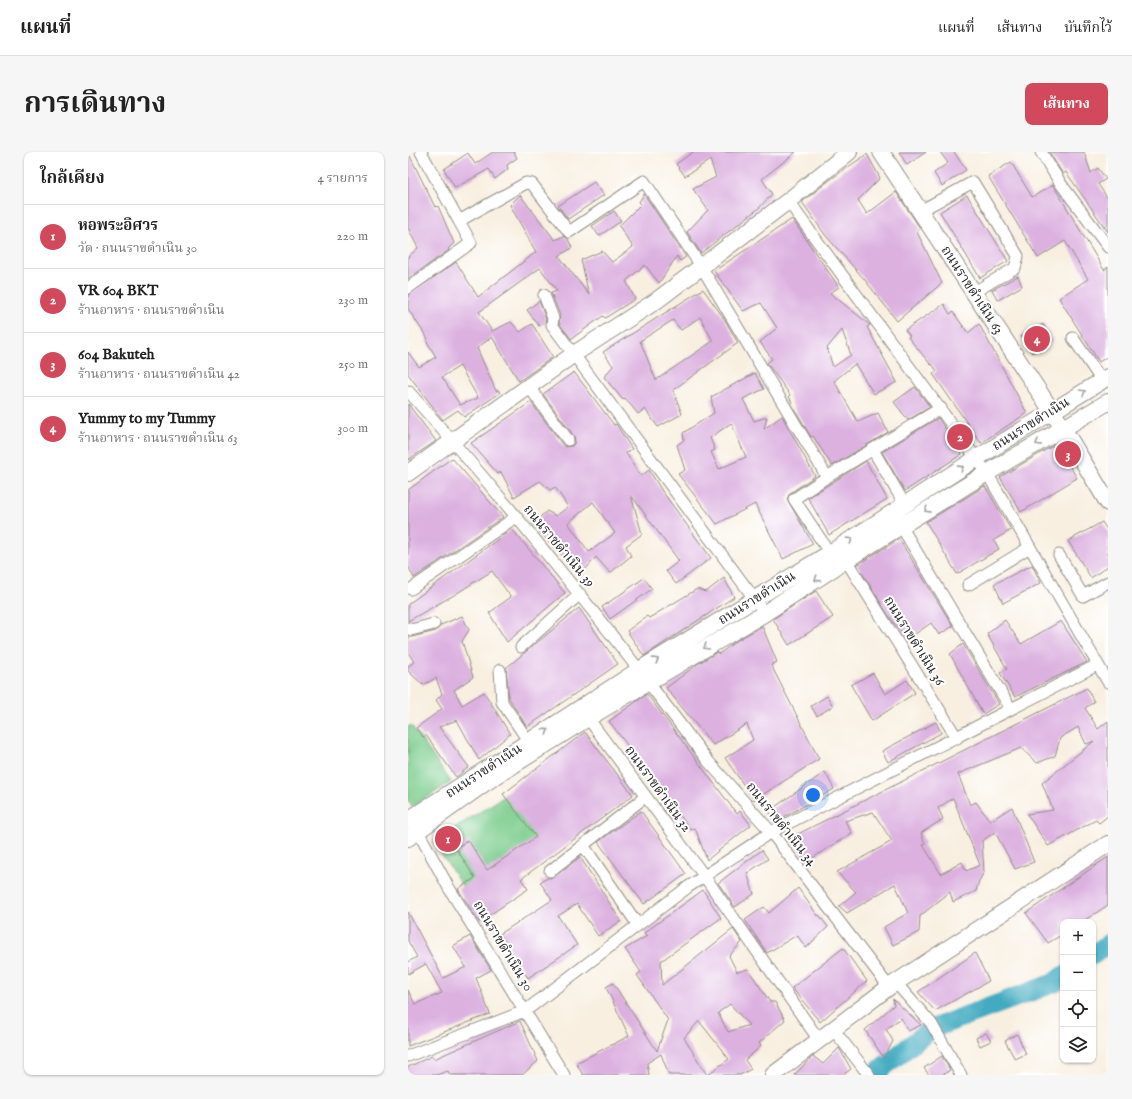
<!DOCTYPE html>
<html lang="th">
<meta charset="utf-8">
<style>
:root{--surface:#fff;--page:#f6f6f6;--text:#222;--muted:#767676;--line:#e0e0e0;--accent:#d1495b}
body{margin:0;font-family:"IM FELL English","Noto Serif Thai",serif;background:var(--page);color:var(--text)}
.controls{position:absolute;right:12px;bottom:12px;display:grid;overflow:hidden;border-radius:8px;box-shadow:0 1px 3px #0004}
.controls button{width:36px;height:36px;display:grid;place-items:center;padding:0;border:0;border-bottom:1px solid var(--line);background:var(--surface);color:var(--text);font:20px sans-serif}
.you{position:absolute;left:405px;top:643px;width:14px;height:14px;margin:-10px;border:3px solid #fff;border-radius:50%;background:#1a73e8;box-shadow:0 0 0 6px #1a73e833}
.badge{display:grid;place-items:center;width:26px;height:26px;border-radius:50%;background:var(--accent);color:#fff;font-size:13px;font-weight:700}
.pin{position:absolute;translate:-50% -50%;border:2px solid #fff;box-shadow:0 1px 4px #0006}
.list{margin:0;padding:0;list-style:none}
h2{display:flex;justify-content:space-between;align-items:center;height:52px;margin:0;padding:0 16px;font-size:17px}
h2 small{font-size:13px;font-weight:400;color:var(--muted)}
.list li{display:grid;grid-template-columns:26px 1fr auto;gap:12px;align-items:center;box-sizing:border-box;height:64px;padding:0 16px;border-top:1px solid var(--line)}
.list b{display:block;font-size:15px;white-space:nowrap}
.list p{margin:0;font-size:13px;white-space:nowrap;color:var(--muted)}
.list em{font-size:13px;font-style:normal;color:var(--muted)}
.icon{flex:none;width:22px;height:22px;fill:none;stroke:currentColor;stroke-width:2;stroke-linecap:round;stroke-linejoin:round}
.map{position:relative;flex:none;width:700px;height:923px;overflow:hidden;border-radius:8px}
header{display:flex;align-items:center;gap:24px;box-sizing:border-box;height:56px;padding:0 20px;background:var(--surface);border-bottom:1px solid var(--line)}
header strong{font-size:19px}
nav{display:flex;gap:22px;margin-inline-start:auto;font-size:14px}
.intro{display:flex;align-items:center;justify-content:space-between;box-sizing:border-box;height:96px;padding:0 24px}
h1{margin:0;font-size:28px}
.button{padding:10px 18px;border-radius:8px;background:var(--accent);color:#fff;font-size:14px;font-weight:700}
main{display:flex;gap:24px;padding:0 24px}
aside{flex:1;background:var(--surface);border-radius:8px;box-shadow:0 1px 3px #0004}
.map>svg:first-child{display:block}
.green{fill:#7ece8f;stroke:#547c5d}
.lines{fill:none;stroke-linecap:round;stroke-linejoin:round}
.river{stroke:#42abc1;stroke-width:20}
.building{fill:#dcb1e0;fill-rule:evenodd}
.street-casing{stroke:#928d86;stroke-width:13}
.secondary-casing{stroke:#928d86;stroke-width:18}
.street{stroke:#fff;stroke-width:11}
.secondary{stroke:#fff;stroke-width:16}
.oneway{stroke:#a0a0a0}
.labels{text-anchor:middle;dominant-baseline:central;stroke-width:4;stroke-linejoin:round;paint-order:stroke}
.street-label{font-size:14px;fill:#2b2b2b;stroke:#fff}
</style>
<header>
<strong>แผนที่</strong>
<nav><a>แผนที่</a><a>เส้นทาง</a><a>บันทึกไว้</a></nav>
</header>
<div class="intro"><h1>การเดินทาง</h1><a class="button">เส้นทาง</a></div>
<main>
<aside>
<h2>ใกล้เคียง<small>4 รายการ</small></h2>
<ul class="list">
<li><span class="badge">1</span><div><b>หอพระอิศวร</b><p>วัด · ถนนราขดำเนิน 30</p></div><em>220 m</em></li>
<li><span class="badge">2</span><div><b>VR 604 BKT</b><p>ร้านอาหาร · ถนนราขดำเนิน</p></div><em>230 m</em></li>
<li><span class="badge">3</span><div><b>604 Bakuteh</b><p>ร้านอาหาร · ถนนราขดำเนิน 42</p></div><em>250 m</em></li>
<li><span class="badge">4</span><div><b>Yummy to my Tummy</b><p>ร้านอาหาร · ถนนราขดำเนิน 63</p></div><em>300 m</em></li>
</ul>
</aside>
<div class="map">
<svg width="700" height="923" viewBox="0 0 700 923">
<rect width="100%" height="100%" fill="#fff"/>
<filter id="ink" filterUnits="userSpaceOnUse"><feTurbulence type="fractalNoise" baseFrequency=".025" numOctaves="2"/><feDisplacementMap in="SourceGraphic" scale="8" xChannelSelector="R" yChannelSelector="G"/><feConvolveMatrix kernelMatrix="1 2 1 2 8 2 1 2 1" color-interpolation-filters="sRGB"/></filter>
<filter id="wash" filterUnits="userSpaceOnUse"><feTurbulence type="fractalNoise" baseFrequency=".012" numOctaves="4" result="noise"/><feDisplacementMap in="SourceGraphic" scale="16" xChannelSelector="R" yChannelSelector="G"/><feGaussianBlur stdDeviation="0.9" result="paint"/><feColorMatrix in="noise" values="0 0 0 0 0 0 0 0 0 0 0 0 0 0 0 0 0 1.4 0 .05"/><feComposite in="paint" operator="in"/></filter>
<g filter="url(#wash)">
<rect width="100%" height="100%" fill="#f8efe0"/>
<path class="green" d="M3,573l40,57 -39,25 -4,-7v-73z
M103,640l31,47 -77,51 -32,-48z"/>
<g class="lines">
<path class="river" d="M685,803l15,-11
M465,923l58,-46 123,-46 9,-7"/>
</g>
<g id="blocks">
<path class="building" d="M0,0l27,55 3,-1 16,37 -6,6 1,1 -41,29v-22l10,-9 -10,-20z
M85,0h21l3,6 -10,7 1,4 -13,10 -6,-10 -34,19 -11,-19 24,-16 7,11z
M285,0h103l-34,27 10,15 -13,14 -58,45 -14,-21 21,-22 -15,-21 23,-12 -6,-17 -25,16 -9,-12z
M491,0h27l-19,13z
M532,0h14l12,18 -24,16 -8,-13 14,-10z
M641,0h35l7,21 7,-5 8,11 -8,5 10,15v33l-42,-60 -3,2z
M459,2l13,24 -22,22 9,14 29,-22 24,36 -3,4 25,51 -45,38 -32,-41 -39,-44 -24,-34 29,-23z
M603,10l21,35 21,-12 51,85 4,-3v89l-9,6 -40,-64 29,-19 -23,-38 -27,17 -50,-82z
M186,30l10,13 -36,24 -10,-13z
M236,42l42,63 -6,4 -3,-5 -18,27 -14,-18 -19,16 9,18 -30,19 -2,-2 -32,23 -12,-16 1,-8 -9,-22 6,-2 -17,-23 -61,44 13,19 19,-9 9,10 12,-8 21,33 -34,24 -27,-44 -15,11 19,43 2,-1 2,3 -36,24 -6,-7 -15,10 -35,-46v-22l11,15 17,-10 -10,-17 2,-1 -20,-30v-14l48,-33 22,35 58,-45 -26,-47 10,-10 35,45 9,-4 4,3 4,9 -13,8 30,39 -8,-35 21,-9 10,11 21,-15 -14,-21 22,-22 -2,-2zM52,214l18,32 -18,7 -18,-28z
M559,43l41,66 -28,17 -40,-66z
M206,59l7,10 -22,15 -7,-10z
M384,67l47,68 -9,6 40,32 -3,2 30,55 -23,12 -19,-30 -21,17 24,41 20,-9 10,19 -56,34 -19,-30 -2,1 -17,-29 -5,-12 1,-1 -23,-32 5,-4 -12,-17 17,-14 -16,-25 -18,8 -29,-40zM434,178l9,25 -18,12 -6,-19z
M610,124l4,10 -24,14 -6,-10z
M295,137l22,31 13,23 -65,47 9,24 -24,13 -13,-18 -7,5 -13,-16 -2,2 -19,-23 9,-11 -10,-14zM292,165l13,24 -57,39 -16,-39 33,-21 8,10z
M131,149l7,18 -1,3 -6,4 -12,-16z
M536,152l6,10 3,-2 15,21 11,-9 48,89 -46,30 -48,-69 4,-3 -5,-7 -1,1 -23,-28 2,-1 -5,-6z
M635,172l9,18 -20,11 -11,-17z
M166,220l40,53 2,-1 16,25 -6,4 15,23 8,-6 13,21 49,67 -35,26 -10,-13 13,-10 -48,-66 11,39 -16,12 5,10 -21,17 -14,-16 -15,18 -49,-51 15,-13 9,5 12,-9 -13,-20 -5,3 -10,-9 -26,16 -13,-25 -3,2 -27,-31 60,-41 31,42 4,3 6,-1 3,-4 -1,-6 -31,-42zM185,350l22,31 -26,19 -21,-29z
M347,221l9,16 -21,10 11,22 13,-4 -3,12 18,-13 33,60 -25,17 -3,6 26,45 -30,15 -28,-55 -38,20 -39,-50 7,-4 -8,-25 7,-5 -1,-7 31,-20 -3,-16zM323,271l15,34 -27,12 -8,-17 4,-2 -5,-12z
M507,235l15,20 -22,13 -14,-18z
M0,252l28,37 -28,19z
M530,266l24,36 -57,37 -23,-39z
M648,292l21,34 -56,34 -21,-35z
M44,306l51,59 -89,61 -6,-12v-76z
M458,309l21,38 -58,36 -21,-37z
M577,334l26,44 -17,10 5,9 -42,25 -31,-52z
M694,370l6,9v35l-17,12 -23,-37z
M104,377l53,64 -58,49 -18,-29 22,-16 -19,-26 -38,24 -46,26v-17z
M491,387l54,87 -14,9 -8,-12 -23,16 -15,-17 -36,-57z
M624,413l9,18 -38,20 -9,-19z
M236,426l8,11 -42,30 -8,-12z
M316,426l10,19 -90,59 -17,-25 20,-15 2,2 48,-29 9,3z
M408,439l17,26 -44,28 -16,-26z
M171,456l39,56 -91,63 -18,-29 -3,-30z
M54,464l7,14 -7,11 11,36 -19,13 8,15 22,-13 26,42 -31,26 -22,-40 -18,7 30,40 -13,10 -30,-42 -3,2 -7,-9 26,-19 -6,-9 6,-6 -6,-16 -13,7 -15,-14v-5l6,-4 -6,-10v-14l28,-7 5,-6z
M597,468l16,24 40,-23 26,41 -72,35 -15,-24 7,-4 -20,-35z
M354,474l15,36 -6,3 48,94 -65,41 -29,-42 28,-18 -6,-16 -34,21 -47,-57 33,-25 18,-11 2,2 17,-13z
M555,492l36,60 -16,10 -33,-60z
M465,521l12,21 22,-14 8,13 -43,28 -21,-36z
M679,536l7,14 -9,6 13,21 10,-8v95l-9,7 -3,-3 -48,26 -21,-32 26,-4 -11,-27 52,-42 -8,3 -8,-17 -18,11 -5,18 -18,7 -16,-15 -63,26 12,31 6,-3 14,19 22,-14 22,55 -19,7 -20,-37 -13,9 2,31 -5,9 -3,10 -23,11 -3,-10 -30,24 -1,16 -26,13 -9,-18 24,-14 -13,-29 -48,29 -8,-7 17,-14 -19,-20 55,-31 -19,-29 -28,9 7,12 -46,29 -14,-25zM545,646l27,67 -14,6 -4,-9 -21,12 -18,-29 2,-1 -4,-11 22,-14 -5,-11z
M239,542l90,120 3,-3 11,14 -44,35 -12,-32 -4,2 -82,-109z
M419,544l6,10 -16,10 -6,-10z
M528,570l5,11 -53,29 -6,-11z
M177,580l48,63 -112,84 7,10 -49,33 -21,-33 17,-11 -19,-30 12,-8 19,30 49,-33 -33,-43z
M417,620l9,17 -59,33 -6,-11z
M233,659l45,63 -42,30 -46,-62z
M354,698l6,9 -21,14 7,21 -19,13 -17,-24z
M172,705l41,64 -23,15 -21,-32 -19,12 19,29 -49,33 -28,-44 52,-34 -12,-18 8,-4 6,-1z
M700,705v48l-26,17h-19v12l-15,9 -22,-30z
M390,736l20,28 1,-1 9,12 -22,21 -9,-13 -30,18 -22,-33 19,-13 5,6z
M295,738l18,28 -60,43 1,24 71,-56 9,13 -13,14 8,16 11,-3 22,33h5l10,18 -26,23 2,3 -16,14 6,9 -11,6h-33l22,-16 -30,-38 -15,17 23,37h-38l-8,-21 -14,9 2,12h-66l-7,-12 53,-27 -23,-49 7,-4 44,68 11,-31 -31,-45 4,-3 -16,-23 22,-13 -3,-3zM322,852l19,21 -21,7 -10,-19z
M0,760l35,66 23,-11 -13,-21 17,-10 21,34 -15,8 14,36 -82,32v-56l7,14 27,-11 -16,-29 -18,10v-12l9,-5 -9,-16z
M435,796l24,33 -47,41 -28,-34z
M567,801l14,28 -54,30 -17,-19z
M485,847l28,26 -13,6 -7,-13 -15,11 7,12 -9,17 -19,-28 29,-25z
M112,869l18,40 -16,14h-72l-2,-4 -12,4h-28v-8l24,-11 2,3z
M578,881l5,8 -11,5 -4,-8z
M609,882l9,20 -11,5 -10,-18z
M431,896l12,21 -8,6h-49l19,-19 10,8z
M534,904l8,14 -8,5h-13l-5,-7z"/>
</g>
</g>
<g filter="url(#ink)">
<use href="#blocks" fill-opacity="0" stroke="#928d86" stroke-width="1"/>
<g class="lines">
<g class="street-casing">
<path id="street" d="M13,0l38,69 67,-38 6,1 37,48 75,-51 57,85 126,211 114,-69
M633,0l20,32 47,63
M380,49l199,272 121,209
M512,59l53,-29 45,74 -3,12 -41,24
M0,136l63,-45 -12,-22
M136,143l9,23 -1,7 207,280
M665,186l29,43
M121,235l39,53
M0,239c81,90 157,184 231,279
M465,298l32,55
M419,325l-33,22 39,59
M493,374l110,183
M651,403l24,41 25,-14
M438,408l111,178
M560,433l62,-38
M3,437l105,-72
M0,476l3,2 23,-6
M113,495l59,-53
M92,518l2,32 31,46
M240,530l60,79 63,71 118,155
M180,566l117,159 114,163
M7,674l34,62 115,187
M175,693l55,80
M142,719l95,-74
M488,831l35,40 30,52
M425,877l36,46
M0,904l117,-45 163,-124 83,-55 326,-167"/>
</g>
<g class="secondary-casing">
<path id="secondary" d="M473,0l182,276 45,75
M0,321l166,-119 82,-53 132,-100 61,-49
M0,668l231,-150 191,-117 147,-95 131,-81
M0,686l77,-55 103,-65 177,-105 81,-53 141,-87 121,-71
M365,923l116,-88 219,-143"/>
</g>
<use href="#street" class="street"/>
<use href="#secondary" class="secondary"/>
</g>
<defs><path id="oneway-chevron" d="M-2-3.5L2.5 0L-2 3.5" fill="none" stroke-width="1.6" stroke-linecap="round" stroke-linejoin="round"/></defs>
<g class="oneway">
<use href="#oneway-chevron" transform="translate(675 240) rotate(-31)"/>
<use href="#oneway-chevron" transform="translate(630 291) rotate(150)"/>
<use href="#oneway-chevron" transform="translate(553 316) rotate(-33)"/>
<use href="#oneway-chevron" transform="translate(519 358) rotate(148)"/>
<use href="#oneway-chevron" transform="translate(442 388) rotate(-32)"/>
<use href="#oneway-chevron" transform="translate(409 427) rotate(147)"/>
<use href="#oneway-chevron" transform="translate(298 495) rotate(150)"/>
<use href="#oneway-chevron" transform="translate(248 508) rotate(-32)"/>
<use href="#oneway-chevron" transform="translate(138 579) rotate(-33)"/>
</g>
</g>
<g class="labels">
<g class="street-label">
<text transform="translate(564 138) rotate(57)">ถนนราขดำเนิน 63</text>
<text transform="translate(623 272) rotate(-32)">ถนนราขดำเนิน</text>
<text transform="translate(151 394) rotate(50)">ถนนราชดำเนิน 39</text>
<text transform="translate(349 446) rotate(-32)">ถนนราขดำเนิน</text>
<text transform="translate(506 489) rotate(58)">ถนนราขดำเนิน 36</text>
<text transform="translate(76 619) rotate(-33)">ถนนราขดำเนิน</text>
<text transform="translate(250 637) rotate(54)">ถนนราขดำเนิน 32</text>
<text transform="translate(373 672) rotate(51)">ถนนราชดำเนิน 34</text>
<text transform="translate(95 794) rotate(59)">ถนนราขดำเนิน 30</text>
</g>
</g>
</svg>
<div class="controls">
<button>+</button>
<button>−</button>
<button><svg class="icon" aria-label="locate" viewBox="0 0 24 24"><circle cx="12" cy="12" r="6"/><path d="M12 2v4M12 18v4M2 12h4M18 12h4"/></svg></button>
<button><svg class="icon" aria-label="layers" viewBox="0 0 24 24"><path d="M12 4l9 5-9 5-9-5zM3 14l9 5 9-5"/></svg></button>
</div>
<div class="you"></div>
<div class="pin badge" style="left:40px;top:687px">1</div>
<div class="pin badge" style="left:552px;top:285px">2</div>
<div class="pin badge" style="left:660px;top:302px">3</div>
<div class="pin badge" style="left:629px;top:187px">4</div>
</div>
</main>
